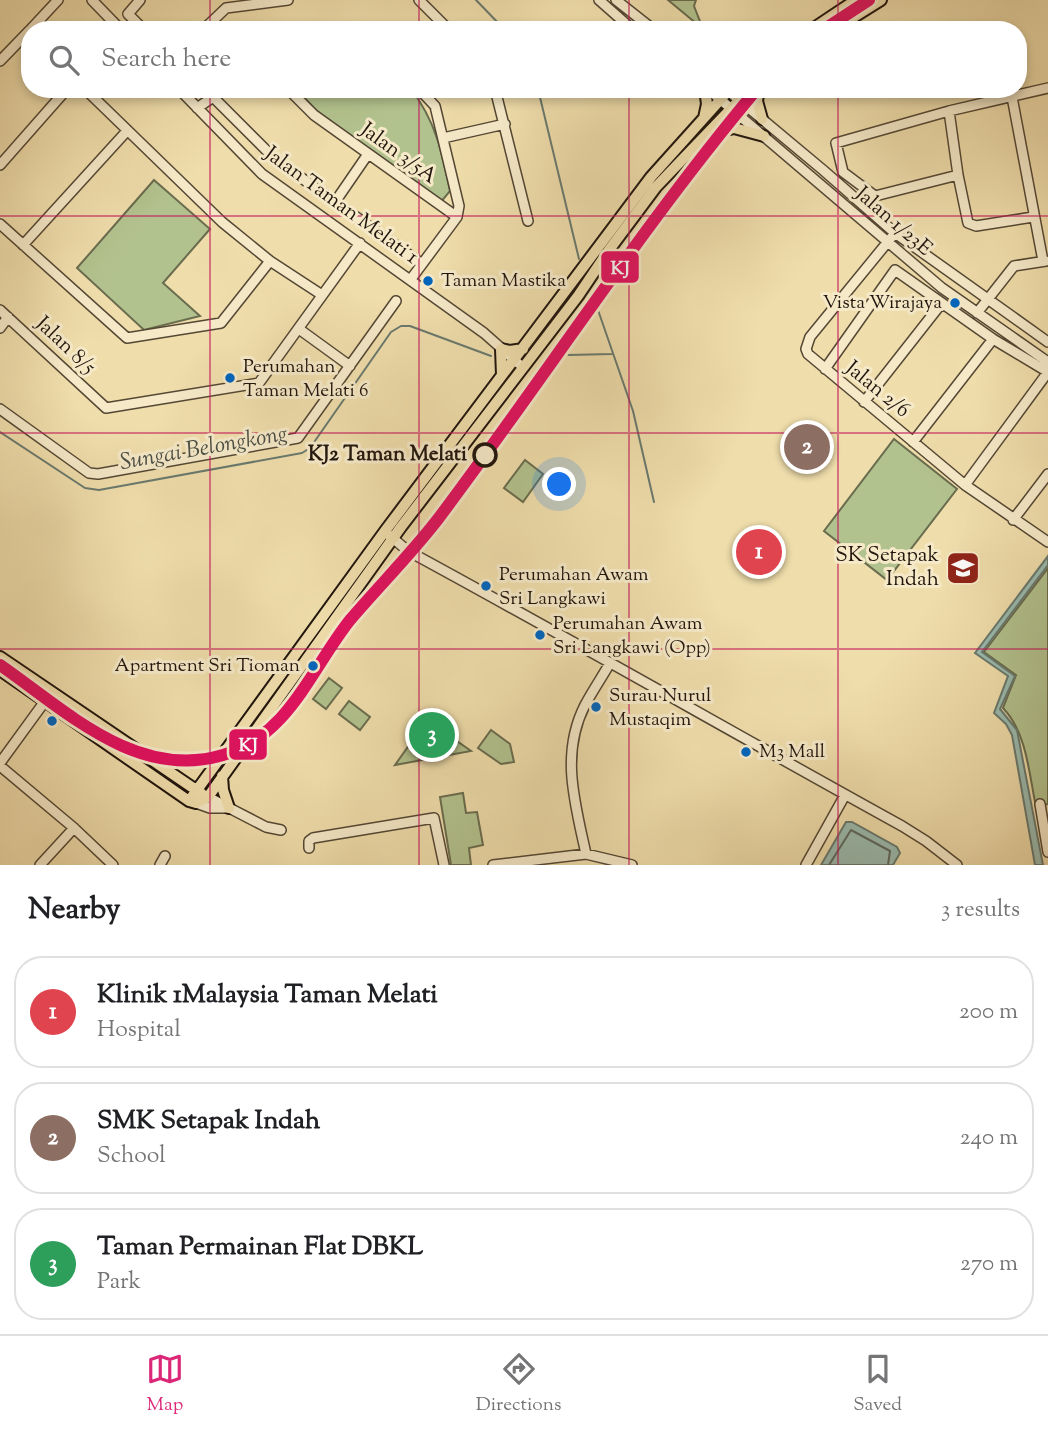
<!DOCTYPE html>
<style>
:root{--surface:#fff;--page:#f2f2f2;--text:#202124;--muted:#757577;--line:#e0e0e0;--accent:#db2777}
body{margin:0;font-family:"Sorts Mill Goudy",serif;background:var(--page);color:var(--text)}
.you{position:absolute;left:560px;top:485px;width:24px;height:24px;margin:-18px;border:5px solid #fff;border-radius:50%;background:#1a73e8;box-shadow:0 0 0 10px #1a73e833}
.badge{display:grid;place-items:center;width:46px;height:46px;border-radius:50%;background:var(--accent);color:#fff;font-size:23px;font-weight:700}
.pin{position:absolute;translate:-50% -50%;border:4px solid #fff;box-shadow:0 2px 7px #0006}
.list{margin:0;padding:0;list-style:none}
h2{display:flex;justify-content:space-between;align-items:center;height:91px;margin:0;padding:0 28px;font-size:30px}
h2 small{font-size:23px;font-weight:400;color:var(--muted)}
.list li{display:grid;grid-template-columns:46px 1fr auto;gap:21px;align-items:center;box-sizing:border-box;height:112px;margin:0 14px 14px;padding:0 14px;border:2px solid var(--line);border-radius:28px}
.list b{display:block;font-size:26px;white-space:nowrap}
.list p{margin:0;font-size:23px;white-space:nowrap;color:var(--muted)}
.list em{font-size:23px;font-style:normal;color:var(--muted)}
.icon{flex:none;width:38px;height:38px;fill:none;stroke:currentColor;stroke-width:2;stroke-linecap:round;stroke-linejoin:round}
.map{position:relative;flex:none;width:1048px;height:865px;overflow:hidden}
.search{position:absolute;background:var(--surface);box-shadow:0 4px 10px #0003;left:21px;right:21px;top:21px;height:77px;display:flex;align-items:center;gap:18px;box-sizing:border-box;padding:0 24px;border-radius:28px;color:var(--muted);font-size:26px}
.sheet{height:469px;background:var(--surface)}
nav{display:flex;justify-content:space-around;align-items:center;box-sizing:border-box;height:98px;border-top:2px solid var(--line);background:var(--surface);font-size:19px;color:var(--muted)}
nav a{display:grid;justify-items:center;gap:4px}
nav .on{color:var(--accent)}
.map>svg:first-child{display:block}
.green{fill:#b2c28e;stroke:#696c4e;stroke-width:2}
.water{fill:#9abbaf;stroke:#69796e;stroke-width:2}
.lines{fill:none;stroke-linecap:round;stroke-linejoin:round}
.shore{stroke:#5d685e;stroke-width:2}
.stream{stroke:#69796e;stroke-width:2}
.minor-casing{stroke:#544734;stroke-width:12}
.major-casing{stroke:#20150d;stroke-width:14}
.minor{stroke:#f5e9c8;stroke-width:9}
.major{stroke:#efddab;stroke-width:10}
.rail-1-casing{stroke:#f5e9c8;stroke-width:18}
.rail-1{stroke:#e0115f;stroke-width:12}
.grid{fill:none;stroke:#c2185b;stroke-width:2;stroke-opacity:0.55}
.bus-dot{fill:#0065bd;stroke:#f5e9c8;stroke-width:2.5}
.stop-dot{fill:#f5e9c8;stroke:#20150d;stroke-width:3.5}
.labels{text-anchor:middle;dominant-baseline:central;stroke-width:6;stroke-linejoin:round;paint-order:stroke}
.bus-label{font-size:19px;fill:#20150d;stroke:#f5e9c8;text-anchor:start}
.street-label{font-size:21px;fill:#20150d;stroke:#f5e9c8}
.stop-label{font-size:21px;font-weight:bold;fill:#20150d;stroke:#f5e9c8;text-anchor:end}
.poi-label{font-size:21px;fill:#20150d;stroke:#f5e9c8;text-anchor:end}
.water-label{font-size:23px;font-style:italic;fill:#4b4f46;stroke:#f5e9c8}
.line-badge{stroke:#f5e9c8;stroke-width:2.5}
.badge-label{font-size:19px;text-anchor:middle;font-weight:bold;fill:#fff}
</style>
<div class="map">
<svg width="1048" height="865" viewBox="0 0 1048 865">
<rect width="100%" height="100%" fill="#efddab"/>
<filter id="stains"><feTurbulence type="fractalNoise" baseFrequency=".00286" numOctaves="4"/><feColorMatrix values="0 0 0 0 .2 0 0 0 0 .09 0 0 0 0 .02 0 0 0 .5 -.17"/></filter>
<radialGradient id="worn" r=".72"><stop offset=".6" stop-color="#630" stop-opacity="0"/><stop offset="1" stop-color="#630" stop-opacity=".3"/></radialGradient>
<path class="green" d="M668,0h28l-2,6 9,23z
M296,89h115c25,33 31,63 39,102l-9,11 -124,-91z
M154,180l56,49 -47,54 37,33 -56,14 -67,-62z
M894,439l63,50 -70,91 -63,-49z
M525,460l18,14 -20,28 -19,-14z
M1048,568v236l-12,3c-7,-33 -9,-74 -33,-99l13,-33 -32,-23z
M329,678l13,10 -16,21 -13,-10z
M349,701l21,16 -10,13 -21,-16z
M427,720l44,31 -76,14z
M491,730l19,14 4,18 -13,2 -23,-16z
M463,793l3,20 11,-1 6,33 -14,3 2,17h-20l-11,-68z"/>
<path class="water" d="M1048,556v9l-66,87 33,24 -15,33 17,21 26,135h-8l-23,-130 -6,-11 -12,-11 14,-37 -33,-23z
M846,822h6l45,25 3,6 -7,12h-72z"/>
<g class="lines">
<path class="shore" d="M829,865l22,-35 39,21 -2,14"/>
<path class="stream" d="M476,0l29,30
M538,89l41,170
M598,310l35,101 21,91
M568,355l44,-1
M0,432l85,56 14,2 203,-37 8,-5 81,-116 10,-6h9l81,30"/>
<g class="minor-casing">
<path id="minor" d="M92,0l29,30
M140,0l-12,14 16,16
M419,0l30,30
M599,0l34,30
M616,0l38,30
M30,30l28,-30
M203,30l23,-22 62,-8
M0,61l30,-31
M85,89l137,133 48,39 52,34
M179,89l83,85 222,159 35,31
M205,89l70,70 147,105
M288,89l26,26 143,102
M495,89l33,132
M708,89l234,199 106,74
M726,89l97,81 72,63 153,109
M1012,97l31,164
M197,108l28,-19
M949,111l9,64 10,48 8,3 57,-9
M443,138l62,-14
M0,165l67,-76
M958,175l-83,21 -32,-24 -7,-29 113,-32 99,-23
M335,202l33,-48
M0,224l127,114 94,-15 49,-62
M895,233l-85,104 -4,12 2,5 157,131 83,57
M23,245l103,-113
M411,279l46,-62 2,-11 -24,-100 -16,-17
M0,310l106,98 153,-25 101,-140
M977,313l37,-47 32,-5
M0,328l8,-11
M299,329l51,37
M825,369l70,-99 98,69 55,33
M864,402l77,-98
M0,409l89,64 9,1 200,-36 98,-137
M913,442l80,-103
M965,485l83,-113
M1013,520l35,-46
M389,535l19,16c166,90 329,184 494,275l24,15 31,24
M0,763l48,-66
M0,766l74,62 39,37
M208,797l58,30 15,3
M196,803l14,5h17
M1040,804l8,48
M309,848v-7l4,-3 121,-20 10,47
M586,854c-11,-51 -26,-100 -1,-149 8,-15 17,-28 25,-42
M40,865l34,-37
M160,865l5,-9
M493,865l93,-11 46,11
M806,865l39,-70"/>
</g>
<g class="major-casing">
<path id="major" d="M811,30l45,-30
M833,30l48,-30
M759,89l-2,12 5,18
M704,118l3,-14 -2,-15
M709,134l25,-6 30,8
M502,375l-1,-26 9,2 13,-2
M0,657l202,137
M0,670l189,131 7,2 12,-6 193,-270 177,-231 31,-46 47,-63 94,-98
M222,776l1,14 6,18
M189,801l196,-270 266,-354 79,-88"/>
</g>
<use href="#minor" class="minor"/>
<use href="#major" class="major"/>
<g class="rail-1-casing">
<path id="rail-1" d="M823,30l46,-30
M0,665c65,45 137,116 223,90 66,-19 88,-86 127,-135 29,-34 61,-66 88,-101 107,-142 204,-293 319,-430"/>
</g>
<use href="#rail-1" class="rail-1"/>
</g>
<path class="grid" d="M210,0v30M419,0v30M629,0v30M838,0v30M210,89v776M419,89v776M629,89v776M838,89v776M0,216h1048M0,433h1048M0,649h1048"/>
<defs>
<g id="school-square" transform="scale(1.75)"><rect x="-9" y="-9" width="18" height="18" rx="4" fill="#8f2418" stroke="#f5e9c8"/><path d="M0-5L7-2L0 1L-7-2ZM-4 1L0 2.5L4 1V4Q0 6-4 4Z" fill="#fff"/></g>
</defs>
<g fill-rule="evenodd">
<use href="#school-square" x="963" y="568"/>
</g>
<g class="bus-dot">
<circle cx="428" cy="281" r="6"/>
<circle cx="955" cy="303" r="6"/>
<circle cx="230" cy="378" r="6"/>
<circle cx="486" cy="586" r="6"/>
<circle cx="540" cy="635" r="6"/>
<circle cx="313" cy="666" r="6"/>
<circle cx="596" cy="707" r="6"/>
<circle cx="52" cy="721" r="6"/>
<circle cx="746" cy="752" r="6"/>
</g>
<circle class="stop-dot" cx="485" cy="455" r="11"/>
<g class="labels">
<g class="bus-label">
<text x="441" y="281">Taman Mastika</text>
<text x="942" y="303" text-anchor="end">Vista Wirajaya</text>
<text x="243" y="367">Perumahan<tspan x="243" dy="24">Taman Melati 6</tspan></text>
<text x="499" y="575">Perumahan Awam<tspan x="499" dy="24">Sri Langkawi</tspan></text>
<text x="553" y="624">Perumahan Awam<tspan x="553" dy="24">Sri Langkawi (Opp)</tspan></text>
<text x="300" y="666" text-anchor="end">Apartment Sri Tioman</text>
<text x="609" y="696">Surau Nurul<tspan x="609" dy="24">Mustaqim</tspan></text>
<text x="759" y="752">M3 Mall</text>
</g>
<g class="street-label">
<text transform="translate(398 154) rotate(36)">Jalan 3/5A</text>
<text transform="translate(341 206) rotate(36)">Jalan Taman Melati 1</text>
<text transform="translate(893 222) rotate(41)">Jalan 1/23E</text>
<text transform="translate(65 346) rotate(43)">Jalan 8/5</text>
<text transform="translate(877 390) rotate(39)">Jalan 2/6</text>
</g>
<g class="stop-label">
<text x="467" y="455">KJ2 Taman Melati</text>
</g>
<g class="poi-label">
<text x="939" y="556">SK Setapak<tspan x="939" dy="24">Indah</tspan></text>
</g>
<g class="water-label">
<text transform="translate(204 449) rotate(-10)">Sungai Belongkong</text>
</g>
</g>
<g class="line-badge">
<rect x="600" y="250" width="40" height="34" rx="7" fill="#e0115f"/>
<rect x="228" y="728" width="40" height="33" rx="7" fill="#e0115f"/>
</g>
<g class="badge-label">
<text x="620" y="274">KJ</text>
<text x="248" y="751">KJ</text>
</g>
<rect width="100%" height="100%" filter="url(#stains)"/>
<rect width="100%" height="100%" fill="url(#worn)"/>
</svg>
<div class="you"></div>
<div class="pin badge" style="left:759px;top:552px;background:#e0444e">1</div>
<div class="pin badge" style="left:807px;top:447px;background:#8d6e63">2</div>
<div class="pin badge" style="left:432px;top:735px;background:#2e9e5b">3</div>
<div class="search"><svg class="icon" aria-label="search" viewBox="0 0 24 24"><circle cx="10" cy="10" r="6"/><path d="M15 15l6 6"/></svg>Search here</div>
</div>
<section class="sheet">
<h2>Nearby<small>3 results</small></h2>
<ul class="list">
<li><span class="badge" style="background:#e0444e">1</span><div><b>Klinik 1Malaysia Taman Melati</b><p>Hospital</p></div><em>200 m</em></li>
<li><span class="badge" style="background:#8d6e63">2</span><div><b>SMK Setapak Indah</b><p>School</p></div><em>240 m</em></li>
<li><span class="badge" style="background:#2e9e5b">3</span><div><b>Taman Permainan Flat DBKL</b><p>Park</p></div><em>270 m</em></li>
</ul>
</section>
<nav>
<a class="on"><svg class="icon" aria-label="map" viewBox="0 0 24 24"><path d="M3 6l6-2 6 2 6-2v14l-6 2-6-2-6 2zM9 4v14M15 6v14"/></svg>Map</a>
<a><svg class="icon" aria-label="directions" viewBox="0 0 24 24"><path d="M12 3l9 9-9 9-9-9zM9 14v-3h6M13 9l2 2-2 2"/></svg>Directions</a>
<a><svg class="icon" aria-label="saved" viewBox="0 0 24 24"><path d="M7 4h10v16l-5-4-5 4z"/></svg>Saved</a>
</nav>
